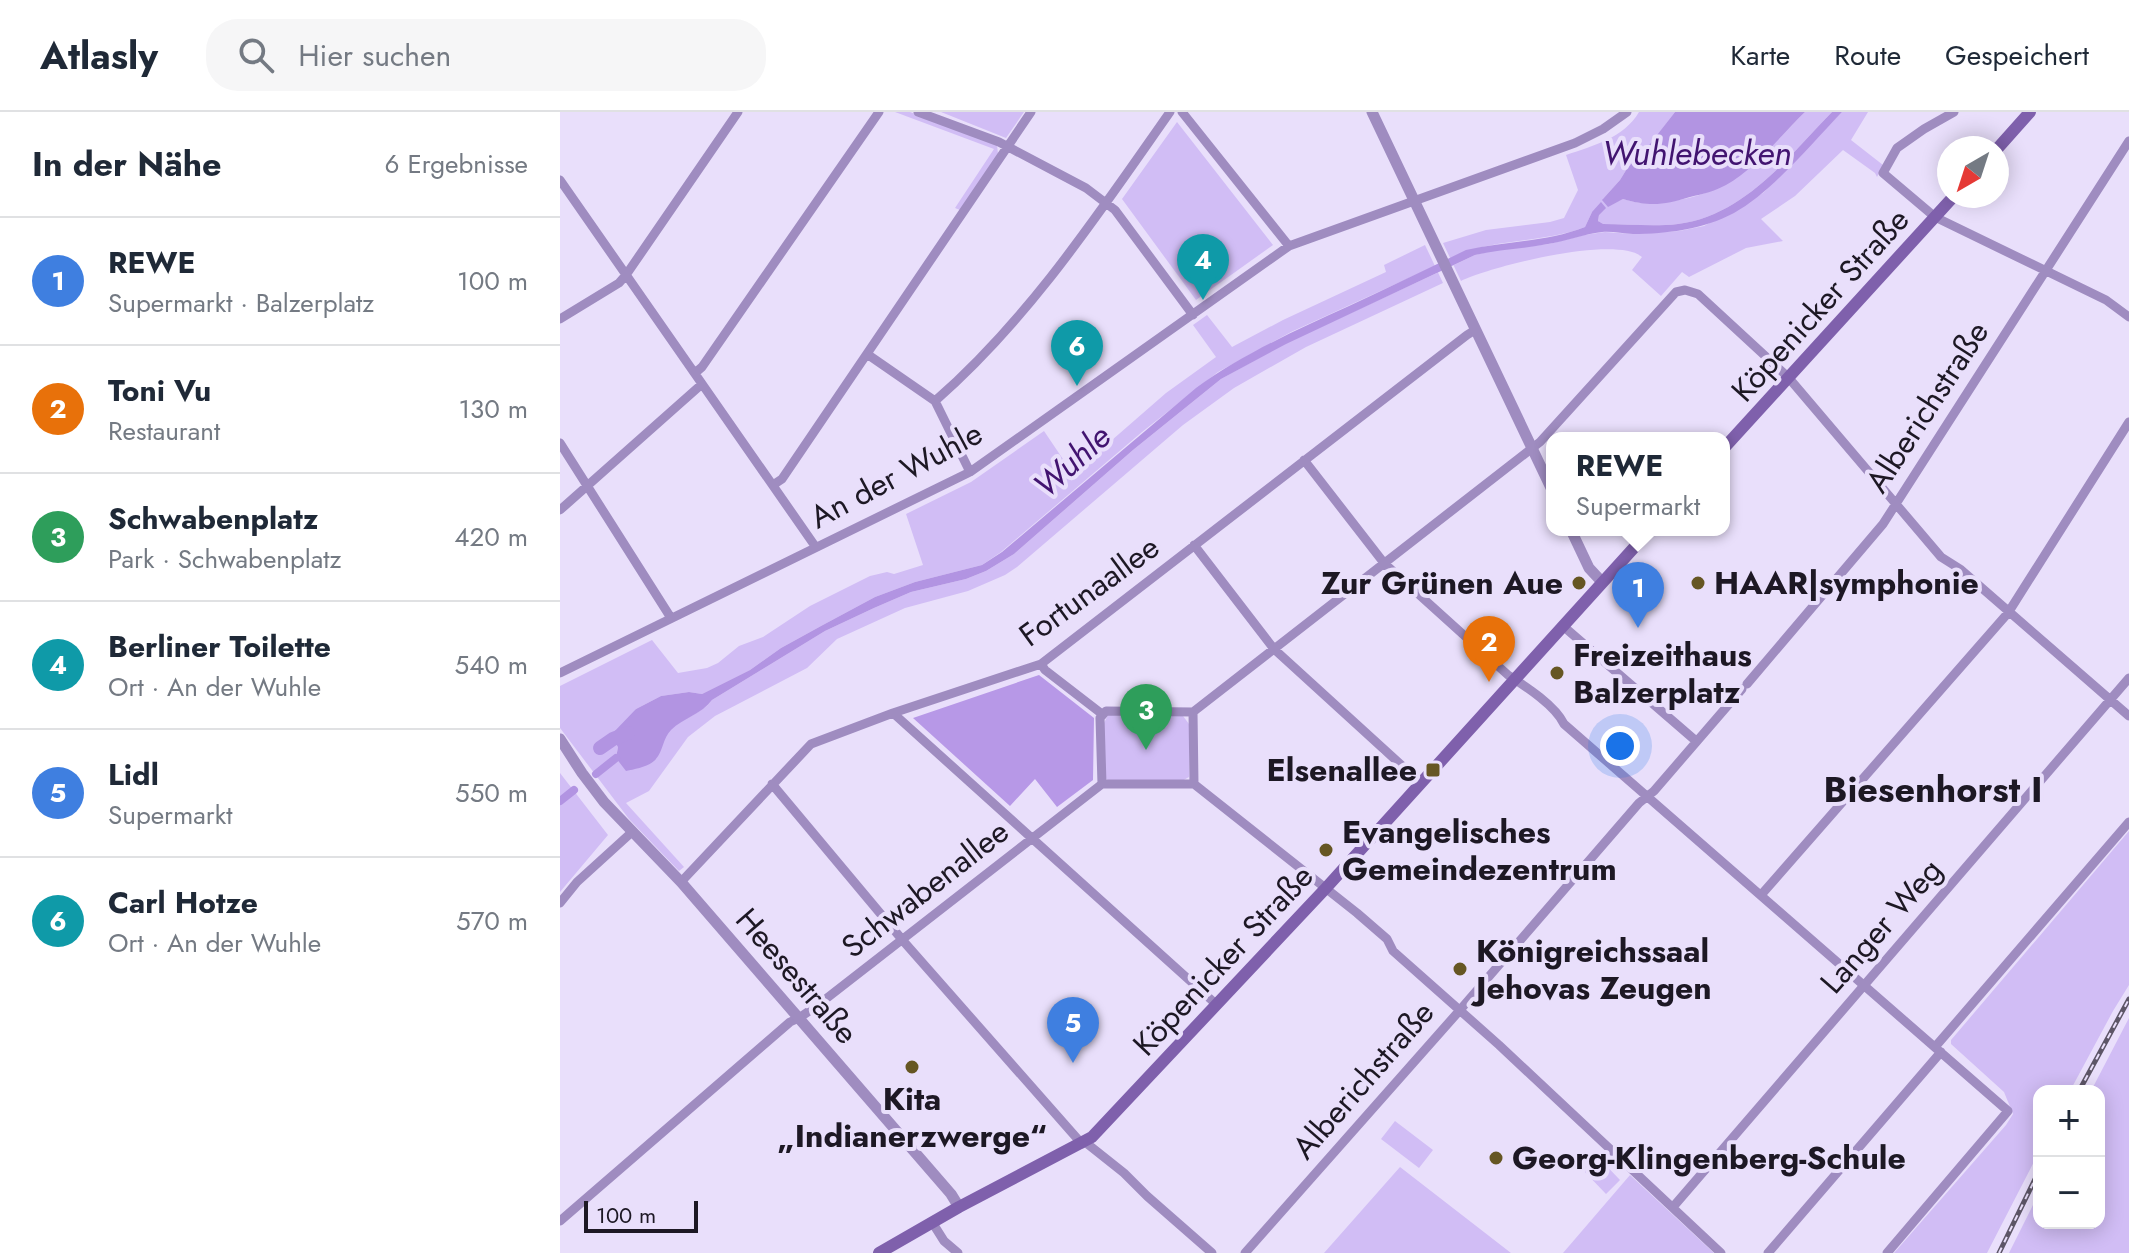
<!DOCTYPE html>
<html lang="de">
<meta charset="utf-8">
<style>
:root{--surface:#fff;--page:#f6f6f7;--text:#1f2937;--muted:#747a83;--line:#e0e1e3;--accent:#7c3aed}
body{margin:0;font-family:Jost,sans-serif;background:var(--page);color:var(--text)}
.controls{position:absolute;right:24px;bottom:24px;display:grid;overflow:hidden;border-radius:16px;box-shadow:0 4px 20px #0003}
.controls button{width:72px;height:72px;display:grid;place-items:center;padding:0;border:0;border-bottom:2px solid var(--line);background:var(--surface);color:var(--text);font:40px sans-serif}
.compass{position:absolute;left:1377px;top:24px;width:72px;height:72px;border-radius:50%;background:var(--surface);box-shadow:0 4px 20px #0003;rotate:219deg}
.scale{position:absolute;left:24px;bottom:20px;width:114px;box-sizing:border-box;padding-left:8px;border:4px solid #1d1824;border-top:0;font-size:22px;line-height:28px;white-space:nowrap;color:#1d1824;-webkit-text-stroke:6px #e9dffb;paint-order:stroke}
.you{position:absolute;left:1060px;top:634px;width:28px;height:28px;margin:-20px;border:6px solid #fff;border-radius:50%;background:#1a73e8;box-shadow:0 0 0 12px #1a73e833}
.badge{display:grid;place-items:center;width:52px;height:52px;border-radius:50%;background:var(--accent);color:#fff;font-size:26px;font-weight:700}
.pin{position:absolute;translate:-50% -66px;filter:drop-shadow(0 2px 4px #0008)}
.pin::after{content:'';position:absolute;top:42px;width:28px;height:24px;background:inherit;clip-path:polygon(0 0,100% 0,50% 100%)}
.popup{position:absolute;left:986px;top:320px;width:184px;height:104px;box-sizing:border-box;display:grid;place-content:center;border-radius:16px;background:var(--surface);filter:drop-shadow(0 2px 6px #0005);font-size:26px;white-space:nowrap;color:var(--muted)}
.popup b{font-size:30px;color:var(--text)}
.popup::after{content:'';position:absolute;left:50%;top:100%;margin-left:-16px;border:16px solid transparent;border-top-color:var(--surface)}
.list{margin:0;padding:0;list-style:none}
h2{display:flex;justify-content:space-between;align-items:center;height:104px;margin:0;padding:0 32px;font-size:34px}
h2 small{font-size:26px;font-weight:400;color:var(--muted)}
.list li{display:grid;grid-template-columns:52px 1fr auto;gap:24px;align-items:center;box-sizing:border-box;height:128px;padding:0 32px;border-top:2px solid var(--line)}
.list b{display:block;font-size:30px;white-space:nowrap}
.list p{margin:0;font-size:26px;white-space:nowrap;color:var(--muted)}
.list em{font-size:26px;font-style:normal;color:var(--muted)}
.icon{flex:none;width:44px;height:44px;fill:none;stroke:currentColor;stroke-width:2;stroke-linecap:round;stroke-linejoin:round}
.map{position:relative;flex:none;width:1569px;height:1141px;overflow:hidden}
header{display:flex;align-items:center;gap:48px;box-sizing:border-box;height:112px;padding:0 40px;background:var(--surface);border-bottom:2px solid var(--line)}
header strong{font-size:38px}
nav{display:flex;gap:44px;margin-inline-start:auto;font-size:28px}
.search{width:560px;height:72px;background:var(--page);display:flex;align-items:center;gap:20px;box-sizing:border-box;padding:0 28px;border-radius:32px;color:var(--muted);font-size:30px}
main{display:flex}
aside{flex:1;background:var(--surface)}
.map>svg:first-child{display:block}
.green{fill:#d1bdf5;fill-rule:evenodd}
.forest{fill:#b798e7}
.water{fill:#b294e2}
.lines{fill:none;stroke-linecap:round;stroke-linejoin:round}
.canal{stroke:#b294e2;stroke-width:8}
.river{stroke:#b294e2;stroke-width:14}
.minor{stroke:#9f8cc0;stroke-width:9}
.tertiary{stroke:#9f8cc0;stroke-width:11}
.secondary{stroke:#7f60ac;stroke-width:12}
.rail-casing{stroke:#5d5667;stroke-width:5}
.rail{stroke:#e9dffb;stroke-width:2;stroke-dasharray:6;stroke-linecap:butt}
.poi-dot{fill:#665623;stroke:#e9dffb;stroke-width:3}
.labels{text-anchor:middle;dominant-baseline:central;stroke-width:8;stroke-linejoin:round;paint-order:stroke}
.street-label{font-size:32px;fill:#1d1824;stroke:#e9dffb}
.poi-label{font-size:32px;font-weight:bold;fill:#1d1824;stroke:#e9dffb;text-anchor:start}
.water-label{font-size:34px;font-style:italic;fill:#421470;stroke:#e9dffb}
.quarter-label{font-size:36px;font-weight:bold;fill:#1d1824;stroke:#e9dffb}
</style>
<header>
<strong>Atlasly</strong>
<div class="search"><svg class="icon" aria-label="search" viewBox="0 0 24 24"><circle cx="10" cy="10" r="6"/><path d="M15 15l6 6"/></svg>Hier suchen</div>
<nav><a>Karte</a><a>Route</a><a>Gespeichert</a></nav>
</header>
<main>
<aside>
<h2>In der Nähe<small>6 Ergebnisse</small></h2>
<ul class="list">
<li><span class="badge" style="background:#3f7fe0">1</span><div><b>REWE</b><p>Supermarkt · Balzerplatz</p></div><em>100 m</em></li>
<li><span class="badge" style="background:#e8710a">2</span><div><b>Toni Vu</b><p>Restaurant</p></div><em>130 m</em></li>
<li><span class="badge" style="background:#2e9e5b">3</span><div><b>Schwabenplatz</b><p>Park · Schwabenplatz</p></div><em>420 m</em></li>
<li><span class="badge" style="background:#0f9aa8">4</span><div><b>Berliner Toilette</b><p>Ort · An der Wuhle</p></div><em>540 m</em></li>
<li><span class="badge" style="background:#3f7fe0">5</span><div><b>Lidl</b><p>Supermarkt</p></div><em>550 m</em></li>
<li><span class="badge" style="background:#0f9aa8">6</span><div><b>Carl Hotze</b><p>Ort · An der Wuhle</p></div><em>570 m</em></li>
</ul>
</aside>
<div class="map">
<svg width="1569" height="1141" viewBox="0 0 1569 1141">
<rect width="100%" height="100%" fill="#e9dffb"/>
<path class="green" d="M335,0h15l87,33 1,9 -38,56 -5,-2 39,-59z
M381,0h83l-18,26z
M1079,0h36l-32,42 -15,13 -8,13 -17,19 5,7 15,-7c21,6 27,5 49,2 63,-8 91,-47 133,-89h27c-44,45 -87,103 -154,112 -25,3 -51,0 -76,0l-4,-3 1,-6 -7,-3 -7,15c-43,17 -92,10 -134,31l3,7 21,-10 16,-4 58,-7 35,-9 21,-3 27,2 47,-3 25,-5 59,-33 79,-81h26l-17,28 32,25 -6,12 -2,-4 -32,-23 -48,46 -34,23 22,22 -37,7 -57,29 -7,-5 -21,24 -29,-26 10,-13c-26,-22 -150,9 -181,24l-18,-38 43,-13 64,-8 14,-4 14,-28 -12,-35c26,-9 58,-17 73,-43z
M617,10l96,123 -77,55 -74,-101z
M865,133l18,38 -137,64 -72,41 -51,37 -166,142 -12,8 -37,16 -63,17 -68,31 -30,29 -92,48 -27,21 -39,54 -23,12 58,64 -5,4 -50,-52 -69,-91v-42l92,-46 26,33 29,-5 11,-5 21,-17 24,-9 47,-31 60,-30 17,-4 7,2 29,-9 -17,-51 65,-32 73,-51 29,43 93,-81 50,-36 -23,-32 14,-10 25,32 51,-27 103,-48 -2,-7zM875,154l2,7 -151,70 -65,36 -88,71 -119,104 -28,17 -20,8 -55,13 -37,16 -49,23 -113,69c-11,16 -35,18 -46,35 -4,7 -7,16 -10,24l-40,-1 2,-11 18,-38 25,-13 28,-4 13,2 48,-24 31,-22 40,-22 54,-29 40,-15 67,-17 19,-13 141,-120 76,-60 73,-40z
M548,603l75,1 6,8v53l-7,4h-73l-5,-4v-54z
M0,661l48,62 -48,57z
M1569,719v154l-16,26 -43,80h-31v61l-52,101h-93l112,-128 7,-11 -9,-22 -53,-48v-4z
M1569,906v235h-120l30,-60v30h60v-132h-8z
M835,1009l38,29 -14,18 -38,-29z
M1036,1043l24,25 -14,14 -24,-25z
M840,1055l111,86h-187z
M1070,1063l84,78h-151z"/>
<path class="forest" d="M479,563l55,43 -1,62 -36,27 -22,-28 -25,27 -97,-88z"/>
<path class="water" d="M1115,0h130c-24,23 -50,57 -79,73 -11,6 -23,9 -36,12 -26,8 -40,10 -67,2l-15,8 -6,-7 18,-20 8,-13 15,-14z
M1272,0h10c-30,31 -71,81 -108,101 -30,16 -67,21 -101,21 -10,0 -20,-3 -31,-2 -18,2 -36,9 -54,12 -24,5 -49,5 -73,11l-189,89 -65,35 -88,71 -119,104 -28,17 -20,8 -55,13 -37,16 -49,23 -113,69c-10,14 -29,18 -41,30 -8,8 -8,21 -15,29 -7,8 -21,10 -30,12l-10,-13 2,-11 -7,-12 25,-26 25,-13 28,-4 13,2 48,-24 31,-22 40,-22 54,-29 40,-15 67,-17 20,-13 194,-164c47,-34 100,-58 153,-82 39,-18 78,-37 117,-56 40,-9 81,-8 119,-23l7,-15 9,-10 5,6 -7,7 -1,6 5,3c24,0 51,3 75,0 67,-9 110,-67 154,-112z"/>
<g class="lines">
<path class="canal" d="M36,662l20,-16
M0,689l14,-11"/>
<path class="river" d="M40,636l13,-9 15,-6"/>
<path class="minor" d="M358,0l81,30 87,46 29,22 78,105
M622,0l107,134
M1394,0l-30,17 -27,19 -14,25 52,44 171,83 23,17
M0,68l255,366
M0,207l59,-36 7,-8 112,-163
M307,242l68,47 35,71
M135,261l7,-6 177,-255
M375,289c94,-82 164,-188 235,-289
M0,331l111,175
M744,348l80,103 124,112c17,11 47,30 56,49l444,387 -121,142
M213,373l9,-6 249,-367
M0,398l142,-126
M634,433l80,104 147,134
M1003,514l133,115
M481,552l4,6 57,44
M0,561l410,-201 319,-226 286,-103 28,-14 24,-17
M1187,572l136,-160 246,-383
M546,599l87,1 1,72h-92l-2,-66z
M633,600l347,-270 136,-150 9,-2 13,4 90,83 153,180 19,12 169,147
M333,601l324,292
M212,672l133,159 177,201
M634,672l163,129 30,26 6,12 106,94 222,208
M121,770l130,-138 82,-31 148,-49 426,-329 8,-5
M1201,783l247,-282 121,-191
M0,791l17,-21 55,-50
M1375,935l194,-225
M525,1030l39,31 23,23 65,57
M1113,1095l456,-529
M0,1109l230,-199 9,-4 19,-13 284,-221
M372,1110l12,19 14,12
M685,1141l215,-243 179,-207 15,-12 88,-102
M1208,1141l173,-201"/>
<path class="tertiary" d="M812,0l180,378
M1011,418l18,38 13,14
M0,627l22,34 22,29 77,80 270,312 8,13"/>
<path class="secondary" d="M1437,37l33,-37
M1164,336l230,-252
M319,1141l80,-46 133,-70 234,-249 324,-358"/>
<g class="rail-casing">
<path id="rail" d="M1519,979l50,-92
M1439,1141l40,-82"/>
</g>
<use href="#rail" class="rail"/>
</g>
<g class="poi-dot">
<circle cx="1019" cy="471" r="8"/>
<circle cx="1138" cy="471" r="8"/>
<circle cx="997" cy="561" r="8"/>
<rect x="865" y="650" width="16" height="16" rx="4"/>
<circle cx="766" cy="738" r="8"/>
<circle cx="900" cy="857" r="8"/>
<circle cx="352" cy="955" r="8"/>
<circle cx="936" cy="1046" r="8"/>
</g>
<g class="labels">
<g class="street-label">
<text transform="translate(1260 193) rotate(-48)">Köpenicker Straße</text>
<text transform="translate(1367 295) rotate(-57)">Alberichstraße</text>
<text transform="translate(336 363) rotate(-28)">An der Wuhle</text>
<text transform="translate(529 479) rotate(-36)">Fortunaallee</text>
<text transform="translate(365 777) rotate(-38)">Schwabenallee</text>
<text transform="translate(1321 814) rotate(-49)">Langer Weg</text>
<text transform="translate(663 848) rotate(-47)">Köpenicker Straße</text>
<text transform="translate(237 864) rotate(49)">Heesestraße</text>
<text transform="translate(803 968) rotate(-49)">Alberichstraße</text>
</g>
<g class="poi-label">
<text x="1003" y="471" text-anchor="end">Zur Grünen Aue</text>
<text x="1154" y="471">HAAR|symphonie</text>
<text x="1013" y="543">Freizeithaus<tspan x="1013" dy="37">Balzerplatz</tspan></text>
<text x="857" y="658" text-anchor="end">Elsenallee</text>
<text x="782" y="720">Evangelisches<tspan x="782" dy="37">Gemeindezentrum</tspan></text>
<text x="916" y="839">Königreichssaal<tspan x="916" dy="37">Jehovas Zeugen</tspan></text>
<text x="352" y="987" text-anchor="middle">Kita<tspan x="352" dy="37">„Indianerzwerge“</tspan></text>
<text x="952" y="1046">Georg-Klingenberg-Schule</text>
</g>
<g class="water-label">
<text x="1137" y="41">Wuhlebecken</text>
<text transform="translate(512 349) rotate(-42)">Wuhle</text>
</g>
<g class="quarter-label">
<text x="1373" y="677">Biesenhorst I</text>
</g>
</g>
</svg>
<div class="controls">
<button>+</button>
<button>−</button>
</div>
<svg class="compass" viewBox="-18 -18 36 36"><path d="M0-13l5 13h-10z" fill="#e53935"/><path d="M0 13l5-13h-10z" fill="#747a83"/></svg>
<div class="scale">100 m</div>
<div class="you"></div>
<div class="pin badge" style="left:1078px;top:516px;background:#3f7fe0">1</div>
<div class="popup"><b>REWE</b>Supermarkt</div>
<div class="pin badge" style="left:929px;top:570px;background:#e8710a">2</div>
<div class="pin badge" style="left:586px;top:638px;background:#2e9e5b">3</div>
<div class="pin badge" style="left:643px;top:188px;background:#0f9aa8">4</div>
<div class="pin badge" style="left:513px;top:951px;background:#3f7fe0">5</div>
<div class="pin badge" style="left:517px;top:274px;background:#0f9aa8">6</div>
</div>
</main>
